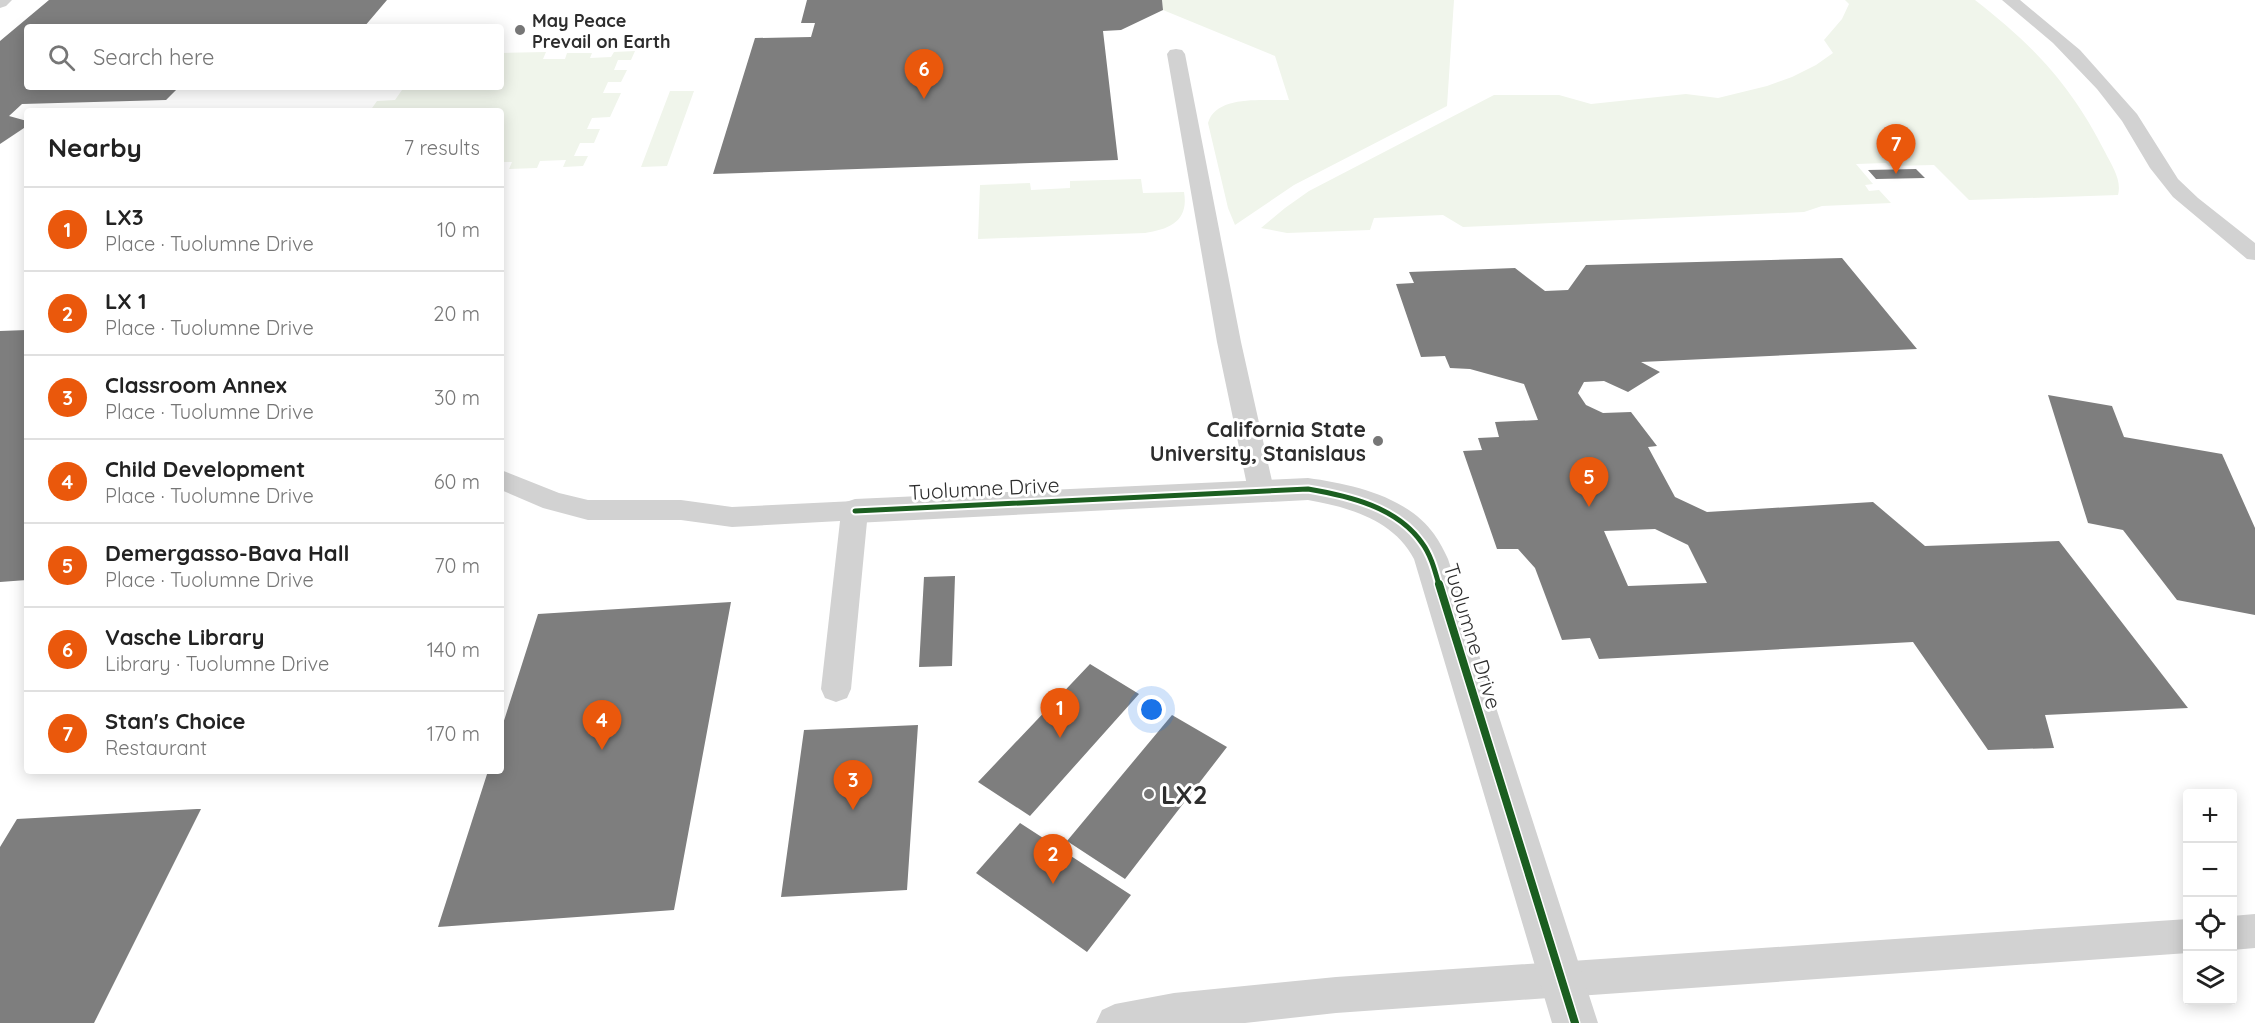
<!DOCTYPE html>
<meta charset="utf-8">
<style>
:root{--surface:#fff;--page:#f6f6f6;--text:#222;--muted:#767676;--line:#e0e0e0;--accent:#ea580c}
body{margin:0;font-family:Quicksand,sans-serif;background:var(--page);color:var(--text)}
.controls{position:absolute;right:18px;bottom:18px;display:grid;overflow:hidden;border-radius:6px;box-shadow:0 3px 15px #0003}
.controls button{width:54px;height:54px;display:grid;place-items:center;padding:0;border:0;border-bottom:2px solid var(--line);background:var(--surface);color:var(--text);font:30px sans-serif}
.you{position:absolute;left:1152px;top:710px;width:21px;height:21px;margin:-15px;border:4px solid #fff;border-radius:50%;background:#1a73e8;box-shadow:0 0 0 9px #1a73e833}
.badge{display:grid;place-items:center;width:39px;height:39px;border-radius:50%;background:var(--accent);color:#fff;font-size:20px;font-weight:700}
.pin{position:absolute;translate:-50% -50px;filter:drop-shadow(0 2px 3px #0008)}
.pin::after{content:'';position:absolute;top:32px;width:21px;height:18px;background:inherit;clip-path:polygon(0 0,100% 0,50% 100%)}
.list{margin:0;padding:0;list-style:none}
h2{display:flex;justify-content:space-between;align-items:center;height:78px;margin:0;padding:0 24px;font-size:26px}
h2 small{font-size:20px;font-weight:400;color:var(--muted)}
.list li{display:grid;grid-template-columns:39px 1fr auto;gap:18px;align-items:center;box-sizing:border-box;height:84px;padding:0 24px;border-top:2px solid var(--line)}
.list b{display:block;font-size:22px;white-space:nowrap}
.list p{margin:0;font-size:20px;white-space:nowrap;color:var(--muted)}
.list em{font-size:20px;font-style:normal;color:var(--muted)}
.icon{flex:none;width:33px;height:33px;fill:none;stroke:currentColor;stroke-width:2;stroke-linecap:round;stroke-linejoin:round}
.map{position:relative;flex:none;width:2255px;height:1023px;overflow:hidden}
.search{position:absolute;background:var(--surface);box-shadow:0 3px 15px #0003;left:24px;top:24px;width:480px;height:66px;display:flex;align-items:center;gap:15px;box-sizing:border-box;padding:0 21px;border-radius:6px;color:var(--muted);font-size:22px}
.panel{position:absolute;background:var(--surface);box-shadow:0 3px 15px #0003;left:24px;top:108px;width:480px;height:666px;border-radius:6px}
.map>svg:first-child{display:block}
.green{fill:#f0f5eb}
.building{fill:#7e7e7e;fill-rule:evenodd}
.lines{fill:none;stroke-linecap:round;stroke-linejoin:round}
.lane{fill:#d2d2d2;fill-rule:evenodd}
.street{fill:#d2d2d2;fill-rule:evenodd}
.cycleway-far1-casing{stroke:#fff;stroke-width:9}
.cycleway-casing{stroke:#fff;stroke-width:11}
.cycleway-far1{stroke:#1b5e20;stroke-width:5}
.cycleway{stroke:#1b5e20;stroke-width:8}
.poi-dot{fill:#767676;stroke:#fff;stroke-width:2}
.labels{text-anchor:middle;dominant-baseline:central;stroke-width:6;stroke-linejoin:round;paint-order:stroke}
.far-poi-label{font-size:18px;font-weight:bold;fill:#2d2d2d;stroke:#fff;text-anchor:start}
.poi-label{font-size:21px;font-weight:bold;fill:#2d2d2d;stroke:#fff;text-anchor:end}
.street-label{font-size:21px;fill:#2d2d2d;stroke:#fff}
.near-poi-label{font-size:26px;font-weight:bold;fill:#2d2d2d;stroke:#fff;text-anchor:start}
</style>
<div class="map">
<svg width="2255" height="1023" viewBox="0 0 2255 1023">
<rect width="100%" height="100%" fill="#fff"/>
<path class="green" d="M1162,0h292l-7,106 -153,79 -59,40 -7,-17 -20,-85c8,-29 57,-22 81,-23l-14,-44 -112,-46z
M1845,0h130c59,46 96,85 130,152 7,14 17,28 13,43l-149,5 -35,-35 -45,1 -3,-3 -30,1 17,20 -8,1 4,6 10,-1 12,13 -69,3 -18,6 -341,15 -20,-12 -69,3 -4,12 -83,3 -26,-5 24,-20 24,-17 185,-96h65l32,9 95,-10 32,4 49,-12 25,-9 24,-12 17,-12 -9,-13 18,-21 7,-15z
M635,51l-4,9h-13l-4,10h13l-6,12h-13l-5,11h18l-11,24 -18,1 -5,11h13l-6,14h-14l-6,13h14l-5,10 -20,1 3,-7 -26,1 -3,7 -28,1 3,-7h-11v-51h-131l7,-10 18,-1 7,-10 -12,-1 2,-2h109v-34l45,-1 -3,7h22l2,-6h25l-2,5 21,-1 3,-5z
M670,91h24l-27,75 -26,1z
M1141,179l2,14 41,-1c5,29 -14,37 -39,41l-167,6 2,-54 50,-2 1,7 39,-2v-7z"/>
<path class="building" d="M49,0h338l-23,27h-337v60h152l-13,13 -144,4 -13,12 18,5v5l-27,18v-103z
M807,0h355l1,10 -42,20 -18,1 15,129 -405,14 42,-136 56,-1 4,-14h-14z
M1916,169l9,9 -49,1 -8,-9z
M1842,258l75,91 -276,13 19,10 -32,20 -24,-11 -20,1 -6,11 8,12 17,8 28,-1 26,34 -9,1 27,50 32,15 166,-10 52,44 134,-5 129,167 -143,7 9,33 -66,2 -75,-108 -314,17 -9,-21 -28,2 -27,-72 -17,-19h-21l-34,-98 19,-1 -4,-12 21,-1 -4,-15 43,-2 -14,-36 -54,-15 -20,-1 -5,-12 -24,1 -25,-73 18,-1 -5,-11 106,-4 30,23 23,-1 18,-25zM1655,529l33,16 19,38 -79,3 -24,-55z
M27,330v250l-27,2v-251z
M2048,395l64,11 12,31 98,17 33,74v87l-78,-15 -54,-70 -35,-7z
M955,576l-3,90 -33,1 5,-90z
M731,602l-57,308 -236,17 50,-156h13v-41l37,-116z
M1090,664l49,30 -109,122 -52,-34z
M1172,715l55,32 -102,132 -58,-38z
M918,725l-11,165 -126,7 23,-167z
M197,809h4l-107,214h-94v-176l17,-28z
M1020,823l111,72 -44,57 -111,-79z"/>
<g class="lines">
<path class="lane" d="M0,0h12l-6,6 -6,2z
M2002,0h18l60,50 57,64 41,65 20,19 57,45v17l-8,-1 -74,-62 -23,-29 -28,-47 -25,-32 -44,-46z
M1176,49l6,1 3,4 56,288 33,148 -4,7 -9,2 -9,-2 -4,-7 -31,-148 -50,-288 3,-4z
M501,470l58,23 29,7h93l51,7 123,-6 10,3 3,7 -17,178 -4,9 -11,4 -11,-4 -4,-9 19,-168 -108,6 -51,-7h-93l-45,-12 -42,-18z
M2255,914v34l-23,2v-34z
M2188,919v34l-852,60 -91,10h-149l6,-13 13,-6 59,-11 162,-16z"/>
<path class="street" d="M1308,478c43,6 99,18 126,56 6,8 10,17 14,25l150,464h-46l-138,-464c-20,-39 -66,-52 -106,-59l-453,23 -12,-4 -4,-8 4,-8 12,-4z"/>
<g class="cycleway-far1-casing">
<path id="cycleway-far1" d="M855,511l453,-22c41,7 89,18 114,54 9,12 13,28 17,42"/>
</g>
<g class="cycleway-casing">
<path id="cycleway" d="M1439,584l136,439"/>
</g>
<use href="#cycleway-far1" class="cycleway-far1"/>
<use href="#cycleway" class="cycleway"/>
</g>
<g class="poi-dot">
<circle cx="520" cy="30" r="6"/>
<circle cx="1378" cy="441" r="6"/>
<circle cx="1149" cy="794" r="6"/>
</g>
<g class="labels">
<g class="far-poi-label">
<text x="532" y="20">May Peace<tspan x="532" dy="21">Prevail on Earth</tspan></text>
</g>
<g class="poi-label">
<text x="1366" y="429">California State<tspan x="1366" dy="24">University, Stanislaus</tspan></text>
</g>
<g class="street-label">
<text transform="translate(984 488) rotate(-3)">Tuolumne Drive</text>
<text transform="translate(1473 636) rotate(73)">Tuolumne Drive</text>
</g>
<g class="near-poi-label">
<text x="1161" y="794">LX2</text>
</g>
</g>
</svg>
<div class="controls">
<button>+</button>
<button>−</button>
<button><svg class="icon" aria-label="locate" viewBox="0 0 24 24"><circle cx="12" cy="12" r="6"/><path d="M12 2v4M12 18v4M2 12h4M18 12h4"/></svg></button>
<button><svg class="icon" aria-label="layers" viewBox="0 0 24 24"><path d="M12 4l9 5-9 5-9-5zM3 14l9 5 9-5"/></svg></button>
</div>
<div class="you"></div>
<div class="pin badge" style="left:1060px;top:738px">1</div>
<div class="pin badge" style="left:1053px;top:884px">2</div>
<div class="pin badge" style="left:853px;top:810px">3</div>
<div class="pin badge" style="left:602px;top:750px">4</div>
<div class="pin badge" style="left:1589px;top:507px">5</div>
<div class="pin badge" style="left:924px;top:99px">6</div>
<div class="pin badge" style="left:1896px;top:174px">7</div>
<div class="search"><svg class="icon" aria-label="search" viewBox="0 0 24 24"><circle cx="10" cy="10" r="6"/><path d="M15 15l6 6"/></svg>Search here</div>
<section class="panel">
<h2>Nearby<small>7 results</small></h2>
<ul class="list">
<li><span class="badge">1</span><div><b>LX3</b><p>Place · Tuolumne Drive</p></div><em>10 m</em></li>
<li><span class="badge">2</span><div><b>LX 1</b><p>Place · Tuolumne Drive</p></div><em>20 m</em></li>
<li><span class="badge">3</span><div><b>Classroom Annex</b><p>Place · Tuolumne Drive</p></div><em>30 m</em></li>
<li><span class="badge">4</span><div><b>Child Development</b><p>Place · Tuolumne Drive</p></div><em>60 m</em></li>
<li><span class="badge">5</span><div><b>Demergasso-Bava Hall</b><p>Place · Tuolumne Drive</p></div><em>70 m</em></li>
<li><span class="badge">6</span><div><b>Vasche Library</b><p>Library · Tuolumne Drive</p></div><em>140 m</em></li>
<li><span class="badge">7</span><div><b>Stan's Choice</b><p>Restaurant</p></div><em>170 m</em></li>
</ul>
</section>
</div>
